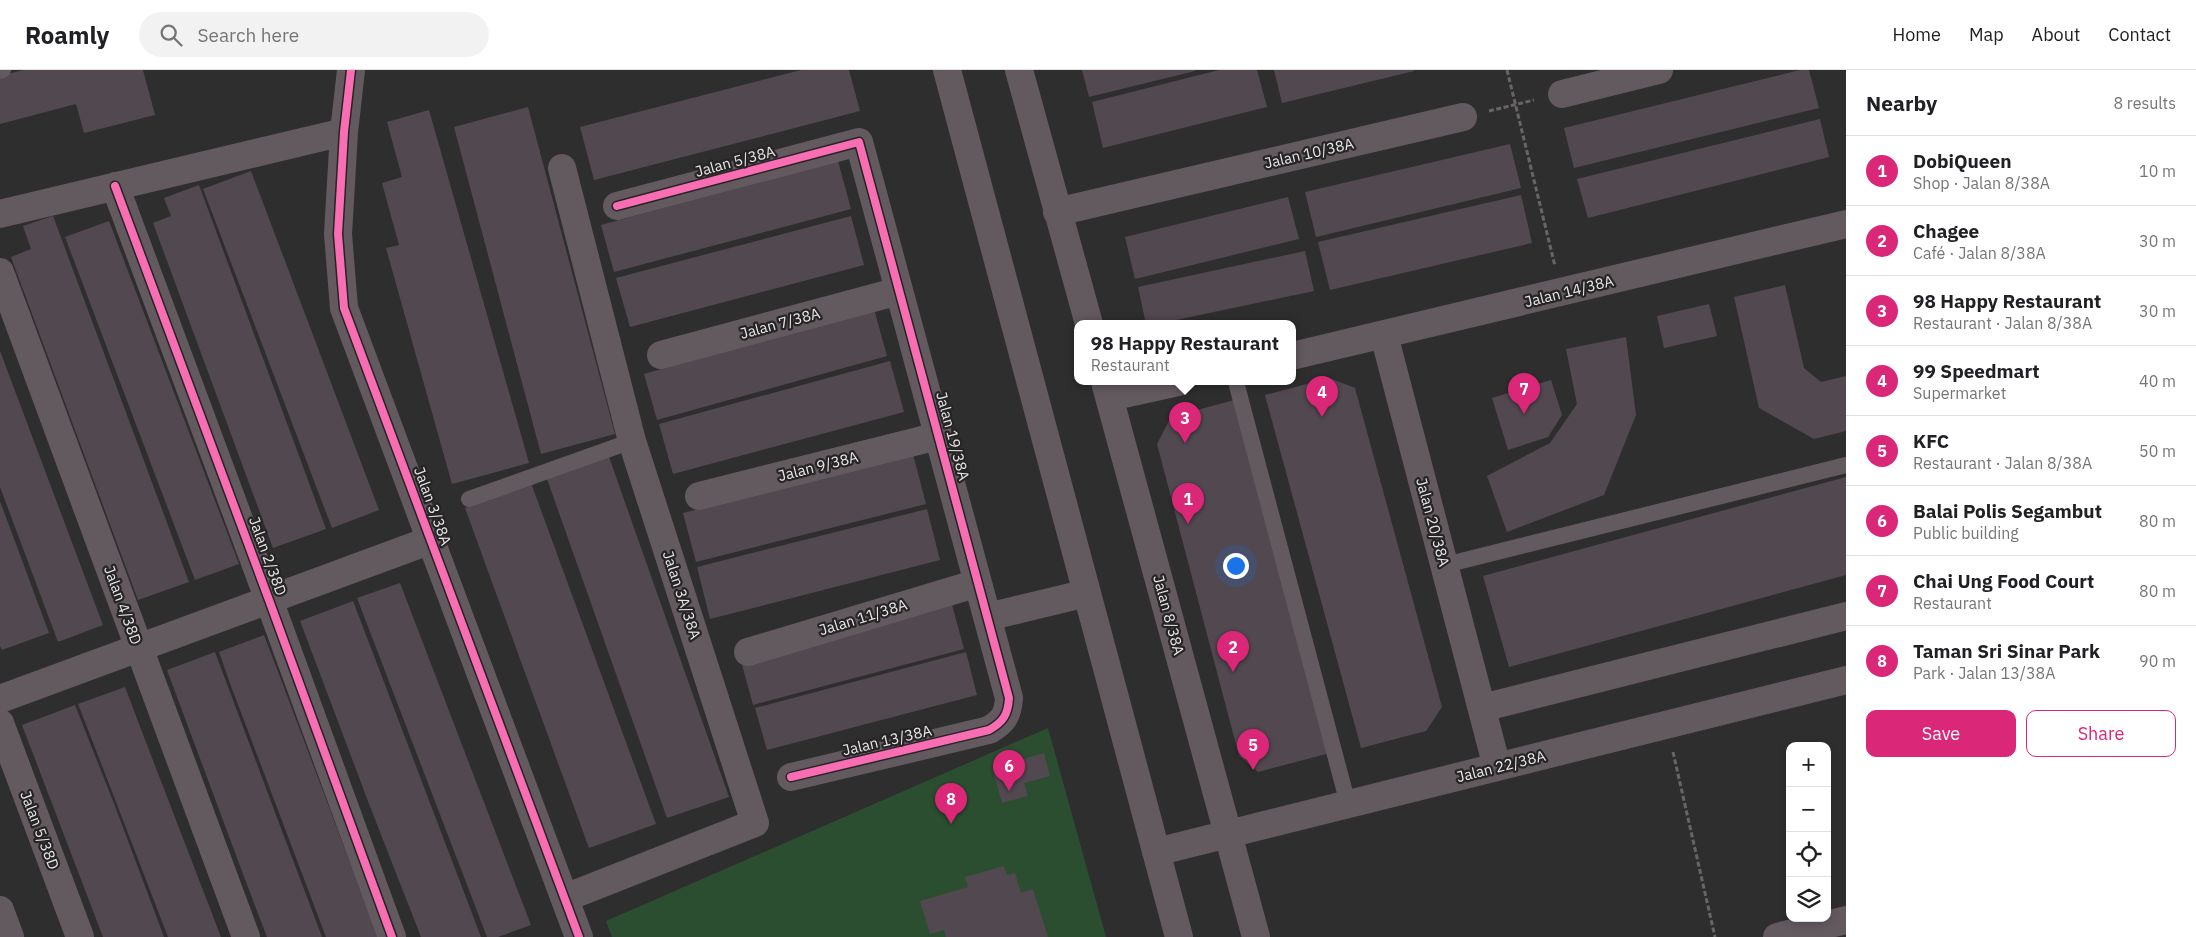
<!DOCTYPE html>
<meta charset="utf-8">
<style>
:root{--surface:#fff;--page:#f2f2f2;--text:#202124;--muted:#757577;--line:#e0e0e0;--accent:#db2777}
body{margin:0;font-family:"IBM Plex Sans",sans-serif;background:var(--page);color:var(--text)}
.controls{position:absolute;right:15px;bottom:15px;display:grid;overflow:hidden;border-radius:10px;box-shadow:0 2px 8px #0003}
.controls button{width:45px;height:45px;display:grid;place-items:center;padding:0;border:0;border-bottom:1px solid var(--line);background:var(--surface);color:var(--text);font:25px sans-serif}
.you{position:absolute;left:1235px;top:495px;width:18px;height:18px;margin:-12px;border:4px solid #fff;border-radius:50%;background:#1a73e8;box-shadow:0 0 0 8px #1a73e833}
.badge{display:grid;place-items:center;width:32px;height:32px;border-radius:50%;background:var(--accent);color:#fff;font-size:16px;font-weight:700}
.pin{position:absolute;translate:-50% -41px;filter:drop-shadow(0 1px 2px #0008)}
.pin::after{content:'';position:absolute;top:26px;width:18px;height:15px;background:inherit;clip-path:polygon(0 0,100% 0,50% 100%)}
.popup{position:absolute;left:1074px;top:250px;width:222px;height:65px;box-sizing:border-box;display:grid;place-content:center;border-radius:10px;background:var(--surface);filter:drop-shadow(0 1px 4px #0005);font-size:16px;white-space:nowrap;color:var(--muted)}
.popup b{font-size:19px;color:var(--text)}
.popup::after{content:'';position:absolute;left:50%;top:100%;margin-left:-10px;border:10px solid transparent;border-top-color:var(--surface)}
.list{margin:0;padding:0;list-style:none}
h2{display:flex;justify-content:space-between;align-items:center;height:65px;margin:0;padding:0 20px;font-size:21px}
h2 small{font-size:16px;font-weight:400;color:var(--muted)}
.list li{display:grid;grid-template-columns:32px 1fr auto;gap:15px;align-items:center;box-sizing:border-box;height:70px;padding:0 20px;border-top:1px solid var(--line)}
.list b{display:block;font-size:19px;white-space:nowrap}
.list p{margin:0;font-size:16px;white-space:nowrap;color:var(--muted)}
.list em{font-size:16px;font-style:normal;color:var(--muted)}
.actions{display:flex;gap:10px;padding:15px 20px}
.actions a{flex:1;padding:11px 0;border:1px solid var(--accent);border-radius:10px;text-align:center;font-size:18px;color:var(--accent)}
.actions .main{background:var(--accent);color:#fff}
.icon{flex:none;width:28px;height:28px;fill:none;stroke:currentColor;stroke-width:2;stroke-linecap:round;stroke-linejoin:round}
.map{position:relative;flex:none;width:1846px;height:867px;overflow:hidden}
header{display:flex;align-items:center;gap:30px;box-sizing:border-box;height:70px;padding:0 25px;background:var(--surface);border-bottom:1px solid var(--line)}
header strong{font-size:24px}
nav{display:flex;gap:28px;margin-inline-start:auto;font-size:18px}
.search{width:350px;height:45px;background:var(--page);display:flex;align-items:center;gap:12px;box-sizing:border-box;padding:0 18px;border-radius:28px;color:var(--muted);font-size:19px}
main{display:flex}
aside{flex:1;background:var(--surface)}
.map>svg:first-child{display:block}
.green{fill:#2b4e30}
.building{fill:#52484f}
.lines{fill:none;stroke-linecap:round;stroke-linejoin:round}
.path{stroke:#686467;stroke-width:3;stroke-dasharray:5 2.5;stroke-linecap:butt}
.service{stroke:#635a60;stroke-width:16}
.minor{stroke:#635a60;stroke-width:28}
.cycleway-casing{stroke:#262425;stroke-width:11}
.cycleway{stroke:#f96db3;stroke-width:8}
.labels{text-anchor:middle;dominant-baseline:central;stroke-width:4.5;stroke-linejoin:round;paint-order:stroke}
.street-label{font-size:15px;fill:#e8e7e8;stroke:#262425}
</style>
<header>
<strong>Roamly</strong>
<div class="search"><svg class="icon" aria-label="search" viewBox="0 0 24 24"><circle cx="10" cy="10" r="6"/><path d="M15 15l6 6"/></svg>Search here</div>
<nav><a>Home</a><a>Map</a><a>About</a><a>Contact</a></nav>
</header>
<main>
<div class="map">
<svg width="1846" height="867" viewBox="0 0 1846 867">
<rect width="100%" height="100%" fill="#2f2e2f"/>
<path class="green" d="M1048,658l58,209h-494l-6,-16z"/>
<path class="building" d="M23,0h120l12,45 -71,18 -8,-29 -76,20v-48z
M801,0h48l11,41 -266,69 -14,-53z
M1082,0h113v1l-106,26z
M1219,0h38l10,37 -164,41 -11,-46z
M1274,0h140v1l-132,32z
M1800,0h9l10,38 -245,60 -10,-40z
M528,37l87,327 -74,20 -87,-327z
M429,40l100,353 -77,21 -66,-236 13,-3 -17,-62 20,-6 -15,-55z
M1820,49l9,38 -241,61 -11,-39z
M1510,74l11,44 -205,49 -11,-45z
M838,91l13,48 -237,63 -13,-47z
M251,101l128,339 -47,18 -129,-339z
M199,115l127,344 -53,19 -120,-325 18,-7 -7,-18z
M1521,125l11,48 -202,47 -12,-48z
M1288,127l11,42 -164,40 -10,-42z
M53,146l136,366 -51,18 -127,-343 20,-8 -8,-23z
M851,146l13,49 -234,62 -14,-49z
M109,151l130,343 -44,16 -130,-343z
M1305,181l9,40 -157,33h-11l-8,-37z
M1785,215l19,83 17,14 25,-6v55l-32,8 -55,-31 -25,-111z
M1709,234l8,32 -53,12 -7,-32z
M874,239l13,47 -230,64 -13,-46z
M1626,267l10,78 -32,80 -97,37 -20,-56 63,-33 27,-39 -11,-55z
M0,281l103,274 -45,17 -58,-155z
M890,291l14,51 -231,62 -14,-50z
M1329,308l26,10 87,319 -16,24 -65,17 -96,-353z
M1551,310l11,35 -14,22 -40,13 -16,-52z
M1238,329l92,354 -72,19 -19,-16 -82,-312 14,-27z
M913,384l13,50 -230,58 -13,-49z
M609,387l120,340 -62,21 -120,-339z
M1846,407v98l-337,92 -26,-91z
M531,413l125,341 -67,24 -124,-340z
M0,431l49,132 -47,17 -2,-4z
M927,439l13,51 -230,59 -13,-52z
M400,513l131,342 -33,12h-11l-130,-339z
M353,531l26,68 102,268h-60l-50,-128 -71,-188z
M951,531l13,48 -211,56 -13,-48z
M264,565l13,34 101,268h-52l-95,-251 -12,-34z
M215,582l70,187 37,98h-55l-24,-63 -76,-204z
M966,582l11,43 -210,55 -12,-42z
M125,617l19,50 77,200h-53l-57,-148 -33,-85z
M75,635l40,101 49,131h-61l-68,-178 -13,-34z
M1044,683l6,23 -26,7 4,13 -26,7 -10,-35z
M1004,796l3,9 8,-2 6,20 12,-4 15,48h-102l-2,-7 -14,4 -10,-33 48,-14 -3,-10z"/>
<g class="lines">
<path class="path" d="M1507,0l48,196
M1489,41l45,-11
M1673,682l42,185"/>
<path class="service" d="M0,1l3,-1
M1236,312l112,422
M469,429l163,-58
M1445,495l401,-100"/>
<path class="minor" d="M351,0l-7,62 -6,102 6,74 235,629
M947,0l232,867
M1019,0l70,254
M1562,24l97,-24
M562,98l70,273 123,382 -190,75
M115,116l154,414 123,337
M617,136l242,-64 150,556c-1,17 -6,24 -20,32l-198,47
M1057,142l406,-95
M0,144l344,-82
M0,202l246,665
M1384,265l113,432
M661,285l238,-64
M1292,286l554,-132
M1105,312l151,555
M1110,327l68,-15
M699,426l239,-60
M987,547l100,-24
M748,582l230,-69
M0,629l431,-159
M1482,638l364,-92
M0,653l80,214
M1156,782l690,-172
M0,840l10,27
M1777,867l69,-17"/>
<g class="cycleway-casing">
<path id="cycleway" d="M351,0l-7,62 -6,102 6,74 235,629
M115,116l154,414 123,337
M617,136l242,-64 150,556c-1,17 -6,24 -20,32l-198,47"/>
</g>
<use href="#cycleway" class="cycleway"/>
</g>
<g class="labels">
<g class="street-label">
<text transform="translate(1309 83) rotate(-13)">Jalan 10/38A</text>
<text transform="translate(735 91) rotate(-15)">Jalan 5/38A</text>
<text transform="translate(1569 221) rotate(-14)">Jalan 14/38A</text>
<text transform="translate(780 253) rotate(-15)">Jalan 7/38A</text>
<text transform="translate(953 366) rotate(75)">Jalan 19/38A</text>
<text transform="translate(818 396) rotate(-14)">Jalan 9/38A</text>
<text transform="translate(433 436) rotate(70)">Jalan 3/38A</text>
<text transform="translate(1433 452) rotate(75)">Jalan 20/38A</text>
<text transform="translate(268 486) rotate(70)">Jalan 2/38D</text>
<text transform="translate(682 525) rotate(72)">Jalan 3A/38A</text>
<text transform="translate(123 535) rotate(70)">Jalan 4/38D</text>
<text transform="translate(1169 545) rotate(75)">Jalan 8/38A</text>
<text transform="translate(863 547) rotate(-17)">Jalan 11/38A</text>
<text transform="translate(887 670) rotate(-13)">Jalan 13/38A</text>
<text transform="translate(1501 696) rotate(-14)">Jalan 22/38A</text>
<text transform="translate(40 760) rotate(69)">Jalan 5/38D</text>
</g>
</g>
</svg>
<div class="controls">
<button>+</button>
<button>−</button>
<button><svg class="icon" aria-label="locate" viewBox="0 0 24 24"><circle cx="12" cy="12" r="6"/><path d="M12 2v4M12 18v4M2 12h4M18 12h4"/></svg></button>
<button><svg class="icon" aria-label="layers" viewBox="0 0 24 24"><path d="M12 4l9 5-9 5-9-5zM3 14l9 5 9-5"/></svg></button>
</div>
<div class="you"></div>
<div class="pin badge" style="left:1188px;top:454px">1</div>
<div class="pin badge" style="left:1233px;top:602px">2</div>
<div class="pin badge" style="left:1185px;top:373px">3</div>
<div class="popup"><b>98 Happy Restaurant</b>Restaurant</div>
<div class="pin badge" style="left:1322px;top:347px">4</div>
<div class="pin badge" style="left:1253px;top:700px">5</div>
<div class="pin badge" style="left:1009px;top:721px">6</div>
<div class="pin badge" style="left:1524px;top:344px">7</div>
<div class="pin badge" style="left:951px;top:754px">8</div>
</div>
<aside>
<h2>Nearby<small>8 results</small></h2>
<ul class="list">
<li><span class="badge">1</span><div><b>DobiQueen</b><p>Shop · Jalan 8/38A</p></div><em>10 m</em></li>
<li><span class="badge">2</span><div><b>Chagee</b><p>Café · Jalan 8/38A</p></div><em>30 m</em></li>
<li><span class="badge">3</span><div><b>98 Happy Restaurant</b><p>Restaurant · Jalan 8/38A</p></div><em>30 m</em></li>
<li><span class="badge">4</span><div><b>99 Speedmart</b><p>Supermarket</p></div><em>40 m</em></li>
<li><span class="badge">5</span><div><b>KFC</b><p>Restaurant · Jalan 8/38A</p></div><em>50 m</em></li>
<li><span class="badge">6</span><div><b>Balai Polis Segambut</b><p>Public building</p></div><em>80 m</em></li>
<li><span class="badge">7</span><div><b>Chai Ung Food Court</b><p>Restaurant</p></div><em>80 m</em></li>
<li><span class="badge">8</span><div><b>Taman Sri Sinar Park</b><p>Park · Jalan 13/38A</p></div><em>90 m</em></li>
</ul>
<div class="actions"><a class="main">Save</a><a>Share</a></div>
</aside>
</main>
